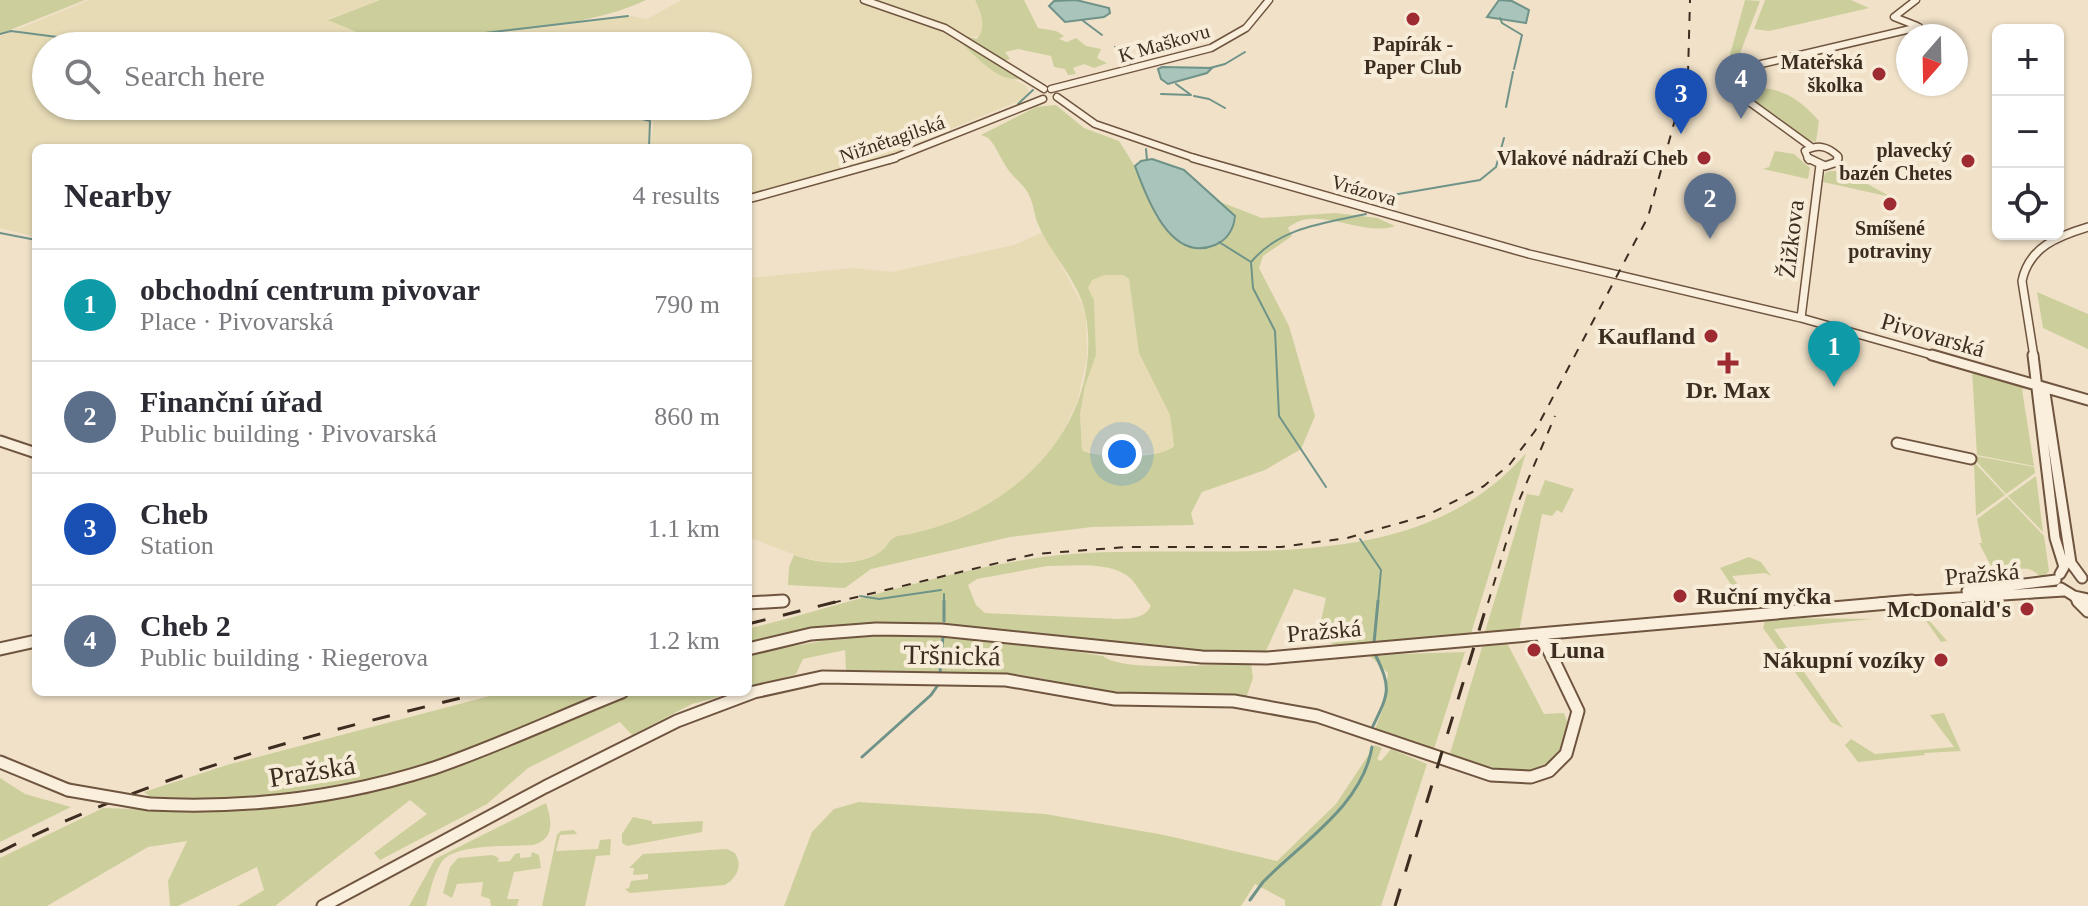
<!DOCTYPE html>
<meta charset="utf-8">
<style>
:root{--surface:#fff;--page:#f7f7f7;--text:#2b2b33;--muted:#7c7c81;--line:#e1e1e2;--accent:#9e2a32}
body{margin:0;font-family:Georgia,serif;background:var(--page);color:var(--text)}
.controls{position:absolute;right:24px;top:24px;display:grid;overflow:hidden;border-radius:12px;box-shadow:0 2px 6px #0004}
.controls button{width:72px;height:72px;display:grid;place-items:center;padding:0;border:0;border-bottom:2px solid var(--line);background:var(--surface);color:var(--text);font:40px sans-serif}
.compass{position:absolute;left:1896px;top:24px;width:72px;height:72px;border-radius:50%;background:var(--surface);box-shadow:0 2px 6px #0004;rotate:200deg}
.you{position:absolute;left:1122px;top:454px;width:28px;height:28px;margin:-20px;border:6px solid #fff;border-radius:50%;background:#1a73e8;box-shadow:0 0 0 12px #1a73e833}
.badge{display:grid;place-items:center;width:52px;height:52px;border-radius:50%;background:var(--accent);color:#fff;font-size:26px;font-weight:700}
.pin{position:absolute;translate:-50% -66px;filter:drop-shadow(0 2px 4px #0008)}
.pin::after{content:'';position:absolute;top:42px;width:28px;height:24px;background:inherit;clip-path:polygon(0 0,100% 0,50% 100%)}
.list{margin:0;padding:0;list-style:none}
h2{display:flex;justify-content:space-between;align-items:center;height:104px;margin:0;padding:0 32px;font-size:34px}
h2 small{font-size:26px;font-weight:400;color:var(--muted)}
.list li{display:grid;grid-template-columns:52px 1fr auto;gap:24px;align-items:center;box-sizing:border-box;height:112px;padding:0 32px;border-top:2px solid var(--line)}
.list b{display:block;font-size:30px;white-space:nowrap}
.list p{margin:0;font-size:26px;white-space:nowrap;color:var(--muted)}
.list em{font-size:26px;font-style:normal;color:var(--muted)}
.icon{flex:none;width:44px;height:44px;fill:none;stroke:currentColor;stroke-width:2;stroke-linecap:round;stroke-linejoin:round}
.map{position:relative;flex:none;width:2088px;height:906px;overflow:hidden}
.search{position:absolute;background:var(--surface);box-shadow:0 2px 6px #0004;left:32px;top:32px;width:720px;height:88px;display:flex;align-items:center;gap:20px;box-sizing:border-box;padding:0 28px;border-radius:44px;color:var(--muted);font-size:30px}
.panel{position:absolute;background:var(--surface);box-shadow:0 2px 6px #0004;left:32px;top:144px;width:720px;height:552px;border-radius:12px}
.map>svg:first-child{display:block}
.farmland{fill:#e6dbb5}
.green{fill:#cccf9b;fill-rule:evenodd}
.water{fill:#a9c4ba;stroke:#6f9388;stroke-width:2}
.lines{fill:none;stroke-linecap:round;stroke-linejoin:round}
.stream-far1{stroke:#6f9388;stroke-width:2}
.stream{stroke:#6f9388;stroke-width:3}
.secondary-far3-casing{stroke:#6f543f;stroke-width:9}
.secondary-far2-casing{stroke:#6f543f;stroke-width:10}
.secondary-far1-casing{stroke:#6f543f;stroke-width:13}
.secondary-casing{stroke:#6f543f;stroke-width:15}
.secondary-far3{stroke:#faefdc;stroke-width:6}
.secondary-far2{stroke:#faefdc;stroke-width:7}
.secondary-far1{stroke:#faefdc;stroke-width:9}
.secondary{stroke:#faefdc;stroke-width:11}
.rail-far1{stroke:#3d2c20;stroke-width:2;stroke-dasharray:9 9;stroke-linecap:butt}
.rail{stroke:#3d2c20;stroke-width:3;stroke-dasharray:18 18;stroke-linecap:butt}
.secondary-bridge-casing{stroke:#6f543f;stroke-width:15;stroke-linecap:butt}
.secondary-bridge{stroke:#faefdc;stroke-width:11}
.poi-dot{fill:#9e2a32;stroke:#f7ecd8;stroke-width:3}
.labels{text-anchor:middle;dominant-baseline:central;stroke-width:8;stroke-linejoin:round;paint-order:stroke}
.far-street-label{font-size:20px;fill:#3d2c20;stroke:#f7ecd8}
.far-poi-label{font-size:20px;font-weight:bold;fill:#3d2c20;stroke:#f7ecd8;text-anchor:end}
.street-label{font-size:24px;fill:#3d2c20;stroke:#f7ecd8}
.poi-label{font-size:24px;font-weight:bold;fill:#3d2c20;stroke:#f7ecd8;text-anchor:end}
.near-street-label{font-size:28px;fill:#3d2c20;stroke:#f7ecd8}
</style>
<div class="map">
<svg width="2088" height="906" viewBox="0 0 2088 906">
<rect width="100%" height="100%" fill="#f0e1c8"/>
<path class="farmland" d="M89,0h290l-51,19 48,21 -11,6h-212l-40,-3 8,3h-75v60h692v-60h-345l238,-30 16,3 35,-19h174l83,28 35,25 13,14 38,18 4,7 -8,8 -133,55 -140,40v-47h-98l4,-26 -12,-5 9,6 -3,25h-612v89l-36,-9v-192l13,-4 17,1 -14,-3z
M868,0h107l8,23 -2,13 -14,1 -54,-23z
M1043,232l38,70 5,13 1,43 -10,44 -16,34 -30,38 -22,19 -69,35 -48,10 -14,16 -20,7 -32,1 -23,-4 -55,-21v-259l105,-10 39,4 122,-27z
M1105,275h18l6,4 10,74 31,62 4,31 -9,7 -65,2 -18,-5 -2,-36 5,-28 11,-31 -2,-52 -6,-15 3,-8z"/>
<path class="green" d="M0,0h85l-85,34z
M380,0h266c-66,32 -174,31 -247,40h-23l-48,-20z
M975,0h49l14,28 18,3 8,5 -5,3 8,3 9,-4 10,8 15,3 -4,9 10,5 -13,5 -10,-4 -11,4 3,6 -8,1 -3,-6 -11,-2 -3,-11 -33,-7 -13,3 5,7 -15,4 26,16c-27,3 -46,-26 -65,-40l6,-4 15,4c10,-11 4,-26 -2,-39z
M1745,0l15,1 -24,63 -8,-2z
M1765,0h86l18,8 -100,23 -15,-2z
M1751,88c29,-2 49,11 68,33l-3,21c-9,-1 -56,-32 -61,-41 -3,-4 -3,-8 -4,-13z
M1056,105l28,23 35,13 17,27 20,49 31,30c23,5 41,-7 49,-28l-21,-19 47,18 73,-5 42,5 18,8c-32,12 -80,-23 -107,2l4,8 -29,20 -4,12 30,58 26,90 -14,33 -36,21 -63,22 -11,21 3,12 -102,2 -82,10 -139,32 -26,19 -57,-3 1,-18 5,-12c24,9 60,12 83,-1 10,-5 11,-16 21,-18 106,-16 207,-104 188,-220 -6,-34 -35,-61 -48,-92 -4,-9 -4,-19 -9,-29 -4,-9 -13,-15 -19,-23 -8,-10 -12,-22 -19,-31 -3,-4 -5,-4 -10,-6l55,-28zM1105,275h18l6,4 10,74 31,62 4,31c-11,13 -78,13 -92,4l-2,-36 5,-28 11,-31 -2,-55 -6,-12 4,-8z
M1775,151l19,3 16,14 -2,11 -45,-10 6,-2z
M1830,171h14l47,26 -68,-15 2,-9z
M2037,292l51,22v35l-45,-21z
M1972,371l45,13 9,7 -4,-2 12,77 -57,-11z
M1526,453l-56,184 -127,10 -26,-8 9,-41 -32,-9 -29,64 -43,1 -268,-28 -206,18v-15c97,-25 195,-58 295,-72 156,-20 366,33 483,-104zM1047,566c23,0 67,-6 85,14 7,8 12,18 19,26 -7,13 -19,12 -32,13l-134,-6 -9,-8 -8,-20 9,-6z
M1976,456l58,11 1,6 -29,21 -31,-34z
M1974,462l31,33 -29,21 -2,-53z
M2036,476l7,56 -35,-36z
M1545,480l29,9 -12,24 -5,-3 -5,6 -10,-2 -23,117 -35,4 43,-141 12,2z
M2007,497l37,39 5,35 -7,7c-10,-9 -16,-12 -27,-7l9,9 -24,3 -21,-40h3l-5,-24z
M1749,557l12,5 10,14 -6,-3 -33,3 9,14 -7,-1 -14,-21z
M1997,599l-6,7 -62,6 3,5 -5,1 20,23 -6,1 -22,-31 6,-5z
M1786,618l86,1 -98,10 69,99 -12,-6 -68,-94 2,-7z
M869,633c79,2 155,10 234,23 20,17 118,8 148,7l2,15 -7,20 -119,-2 -34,-4 -53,-14 -194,-7 -1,-21 -42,9 -7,15 -48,15v-35z
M1507,643l37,71 20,-1 7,20c-34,60 -68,40 -122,24l34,-113z
M1465,652l-32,100 -58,-23 8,-20 5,-36 -19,-18z
M505,692h109c-77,31 -155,67 -236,87 -74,19 -150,21 -226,20l-8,-7 83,-27z
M639,692h97l-44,12 -60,31 -12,-13 -92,46 -41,36 -107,56 -6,-7 53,-39 -17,-14 -135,106h-38l27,-16 -7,-23 -79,39h-8l-2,-25 19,-40 -39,6 -101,59h-47v-48l103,-50 90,3 85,-3 96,-17 87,-28z
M1944,713l17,38 -37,2 1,2 -67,7 -13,-17 6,-6 24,15 79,-7 -24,-32z
M1375,745l7,3 -5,11 4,2 10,-12 36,15 -46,142h-96v-6l-30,-16 -14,22h-457l28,-74 22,-23 25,-7 186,12 119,21 113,26 59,-57z
M0,778l25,16 46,13 -71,35z
M546,803c6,18 9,36 -13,42 -23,2 -80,-2 -92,18 -8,12 -11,30 -15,43h-17l26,-47z
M633,817l19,4v3l51,-3 -1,11 -75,14 -5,-3v-9z
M574,830l3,4 -17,1 -4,16 42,-2 2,-9 11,-1 -1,16 -14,1 -11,50h-43l15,-71 4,-4z
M727,849l8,4c8,13 2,25 -10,32l-95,8 -5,-4 4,-1 2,-7 17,-2v-5l-15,1 1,-7h-5l14,-14z
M532,852l7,3 2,13 -27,4 -7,27h12l-2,7h-26l-1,-7 -9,-3 2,-14 -26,2 -5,14 -9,-5 7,-26 8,-9 34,-3 7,3 -1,4 12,-1 5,-7 5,-1v5l11,-1z"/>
<path class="water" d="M1076,0l33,8 1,5 -6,4 -39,5 -16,-16 5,-5z
M1499,0l13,1 17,9 -3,13 -39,-6z
M1162,67l50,1 -5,5 -39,11 -7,-5 -3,-10z
M1152,159l32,11 51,46c-1,13 -8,24 -20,29 -45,19 -69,-49 -80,-79l6,-5z"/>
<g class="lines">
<path class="stream-far1" d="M1500,18l2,5 20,12 -8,34
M1082,20l20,15
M0,34l11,-3 115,15
M374,46l254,-30
M1115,47l18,19
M1210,68l15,-4 20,-12
M1161,94l30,1 -15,-11
M1194,96l15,3 16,9
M1018,104l15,-14
M590,106l60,15 -1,27
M1506,107l7,-35
M1146,149l1,11
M1375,198l105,-18 16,-13 8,-29
M0,233l36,7
M1219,242l32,20 2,26 22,43 4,85 47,71
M1252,261c29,-34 73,-38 114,-47
M1360,539l21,31 -3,33
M944,594v9
M860,596l19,3 62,-9"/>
<path class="stream" d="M944,601v20
M1374,643l4,-42
M940,673l3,-37
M1372,728c17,-35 20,-39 3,-74
M862,757l69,-62 7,-10
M1250,900l13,-18c39,-40 99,-76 109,-135"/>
<g class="secondary-far3-casing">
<path id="secondary-far3" d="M864,0l81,28 99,61
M1916,0l-22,17 23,9
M1051,89l160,-41 35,-20 23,-28
M1057,97l38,27 105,36
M1810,146l-62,-45 -6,-10 2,-23 175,-41
M889,160l154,-61
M1809,160l-4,-9c13,-7 22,-5 33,5l-1,4"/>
</g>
<g class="secondary-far2-casing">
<path id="secondary-far2" d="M1193,158l336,96 272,64 138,39
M1808,158l17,8 12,-4 1,-4
M748,199l147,-41
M1801,318l19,-153
M2034,357l-12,-76c7,-34 36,-45 66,-54"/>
</g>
<g class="secondary-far1-casing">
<path id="secondary-far1" d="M1932,355l156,45
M2033,355l22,183 9,29 -4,7
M2038,385l7,8 26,170 11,15
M0,441l36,12
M1897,443l74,16
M2061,588l13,8 14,3
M1967,591l89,-11
M2074,596l6,7
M757,603l26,-2
M1880,603l184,-12"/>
</g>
<g class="secondary-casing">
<path id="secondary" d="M2078,601l10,10
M748,603l35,-2
M0,649l36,-8
M748,649l63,-15 65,-5 65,1 261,27 65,1 645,-57
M0,762l68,28
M149,804c97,5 192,-6 285,-36 64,-22 125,-51 188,-76
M323,906l222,-119 132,-66 77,-29 68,-15 184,3 109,19 119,2 83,15 174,59 40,2 18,-6 17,-17 12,-43 -37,-77"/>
</g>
<use href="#secondary-far3" class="secondary-far3"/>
<use href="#secondary-far2" class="secondary-far2"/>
<use href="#secondary-far1" class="secondary-far1"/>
<use href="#secondary" class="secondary"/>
<path class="rail-far1" d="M832,603l203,-49 92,-7h154l66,-9 81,-23 56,-29 26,-22 25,-33 113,-214 40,-144 2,-73
M1488,603l30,-100 37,-87"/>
<path class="rail" d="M748,624l91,-23
M0,852c157,-80 315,-118 485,-160
M1395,906l93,-305"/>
<g class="secondary-bridge-casing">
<path id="secondary-bridge" d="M68,790l81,14"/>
</g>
<use href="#secondary-bridge" class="secondary-bridge"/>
</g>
<g class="poi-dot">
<circle cx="1413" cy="19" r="8"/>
<circle cx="1879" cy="74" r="8"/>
<circle cx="1704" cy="158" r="8"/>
<circle cx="1968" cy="161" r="8"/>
<circle cx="1890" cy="204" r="8"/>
<circle cx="1711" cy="336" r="8"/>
<path d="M1724 351h8v8h8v8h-8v8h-8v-8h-8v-8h8z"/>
<circle cx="1680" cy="596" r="8"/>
<circle cx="2027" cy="609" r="8"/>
<circle cx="1534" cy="650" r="8"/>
<circle cx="1941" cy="660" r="8"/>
</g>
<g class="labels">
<g class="far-street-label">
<text transform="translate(1164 43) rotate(-16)">K Maškovu</text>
<text transform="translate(892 139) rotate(-19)">Nižnětagilská</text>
<text transform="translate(1364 190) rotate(16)">Vrázova</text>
</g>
<g class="far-poi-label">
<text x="1413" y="44" text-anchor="middle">Papírák -<tspan x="1413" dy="23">Paper Club</tspan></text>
<text x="1863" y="62">Mateřská<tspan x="1863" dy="23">školka</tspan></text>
<text x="1952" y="150">plavecký<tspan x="1952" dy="23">bazén Chetes</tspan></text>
<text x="1688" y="158">Vlakové nádraží Cheb</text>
<text x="1890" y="228" text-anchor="middle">Smíšené<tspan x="1890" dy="23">potraviny</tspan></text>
</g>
<g class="street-label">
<text transform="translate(1791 239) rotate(-83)">Žižkova</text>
<text transform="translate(1933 335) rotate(16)">Pivovarská</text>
<text transform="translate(1982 574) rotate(-5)">Pražská</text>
<text transform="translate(1324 631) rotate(-5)">Pražská</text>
</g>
<g class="poi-label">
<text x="1695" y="336">Kaufland</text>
<text x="1728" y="390" text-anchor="middle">Dr. Max</text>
<text x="1696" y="596" text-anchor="start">Ruční myčka</text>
<text x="2011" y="609">McDonald's</text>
<text x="1550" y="650" text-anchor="start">Luna</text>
<text x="1925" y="660">Nákupní vozíky</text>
</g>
<g class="near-street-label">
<text transform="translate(952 655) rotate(1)">Tršnická</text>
<text transform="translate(312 771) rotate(-9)">Pražská</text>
</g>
</g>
</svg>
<div class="controls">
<button>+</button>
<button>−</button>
<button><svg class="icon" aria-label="locate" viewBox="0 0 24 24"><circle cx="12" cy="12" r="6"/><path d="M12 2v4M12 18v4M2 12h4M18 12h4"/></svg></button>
</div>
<svg class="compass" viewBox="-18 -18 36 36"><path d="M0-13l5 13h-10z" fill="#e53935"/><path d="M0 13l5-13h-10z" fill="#7c7c81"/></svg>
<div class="you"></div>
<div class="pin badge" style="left:1834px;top:387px;background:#0f9aa8">1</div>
<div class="pin badge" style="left:1710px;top:239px;background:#5c6f8a">2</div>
<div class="pin badge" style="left:1681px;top:134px;background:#1a4fb4">3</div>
<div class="pin badge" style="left:1741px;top:119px;background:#5c6f8a">4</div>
<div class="search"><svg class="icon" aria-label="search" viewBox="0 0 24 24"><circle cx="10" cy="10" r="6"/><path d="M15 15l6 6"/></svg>Search here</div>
<section class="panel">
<h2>Nearby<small>4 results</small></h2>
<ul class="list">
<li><span class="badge" style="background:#0f9aa8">1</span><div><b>obchodní centrum pivovar</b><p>Place · Pivovarská</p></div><em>790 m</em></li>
<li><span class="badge" style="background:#5c6f8a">2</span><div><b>Finanční úřad</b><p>Public building · Pivovarská</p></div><em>860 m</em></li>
<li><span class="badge" style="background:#1a4fb4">3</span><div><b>Cheb</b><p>Station</p></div><em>1.1 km</em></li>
<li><span class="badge" style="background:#5c6f8a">4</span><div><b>Cheb 2</b><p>Public building · Riegerova</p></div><em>1.2 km</em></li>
</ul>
</section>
</div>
